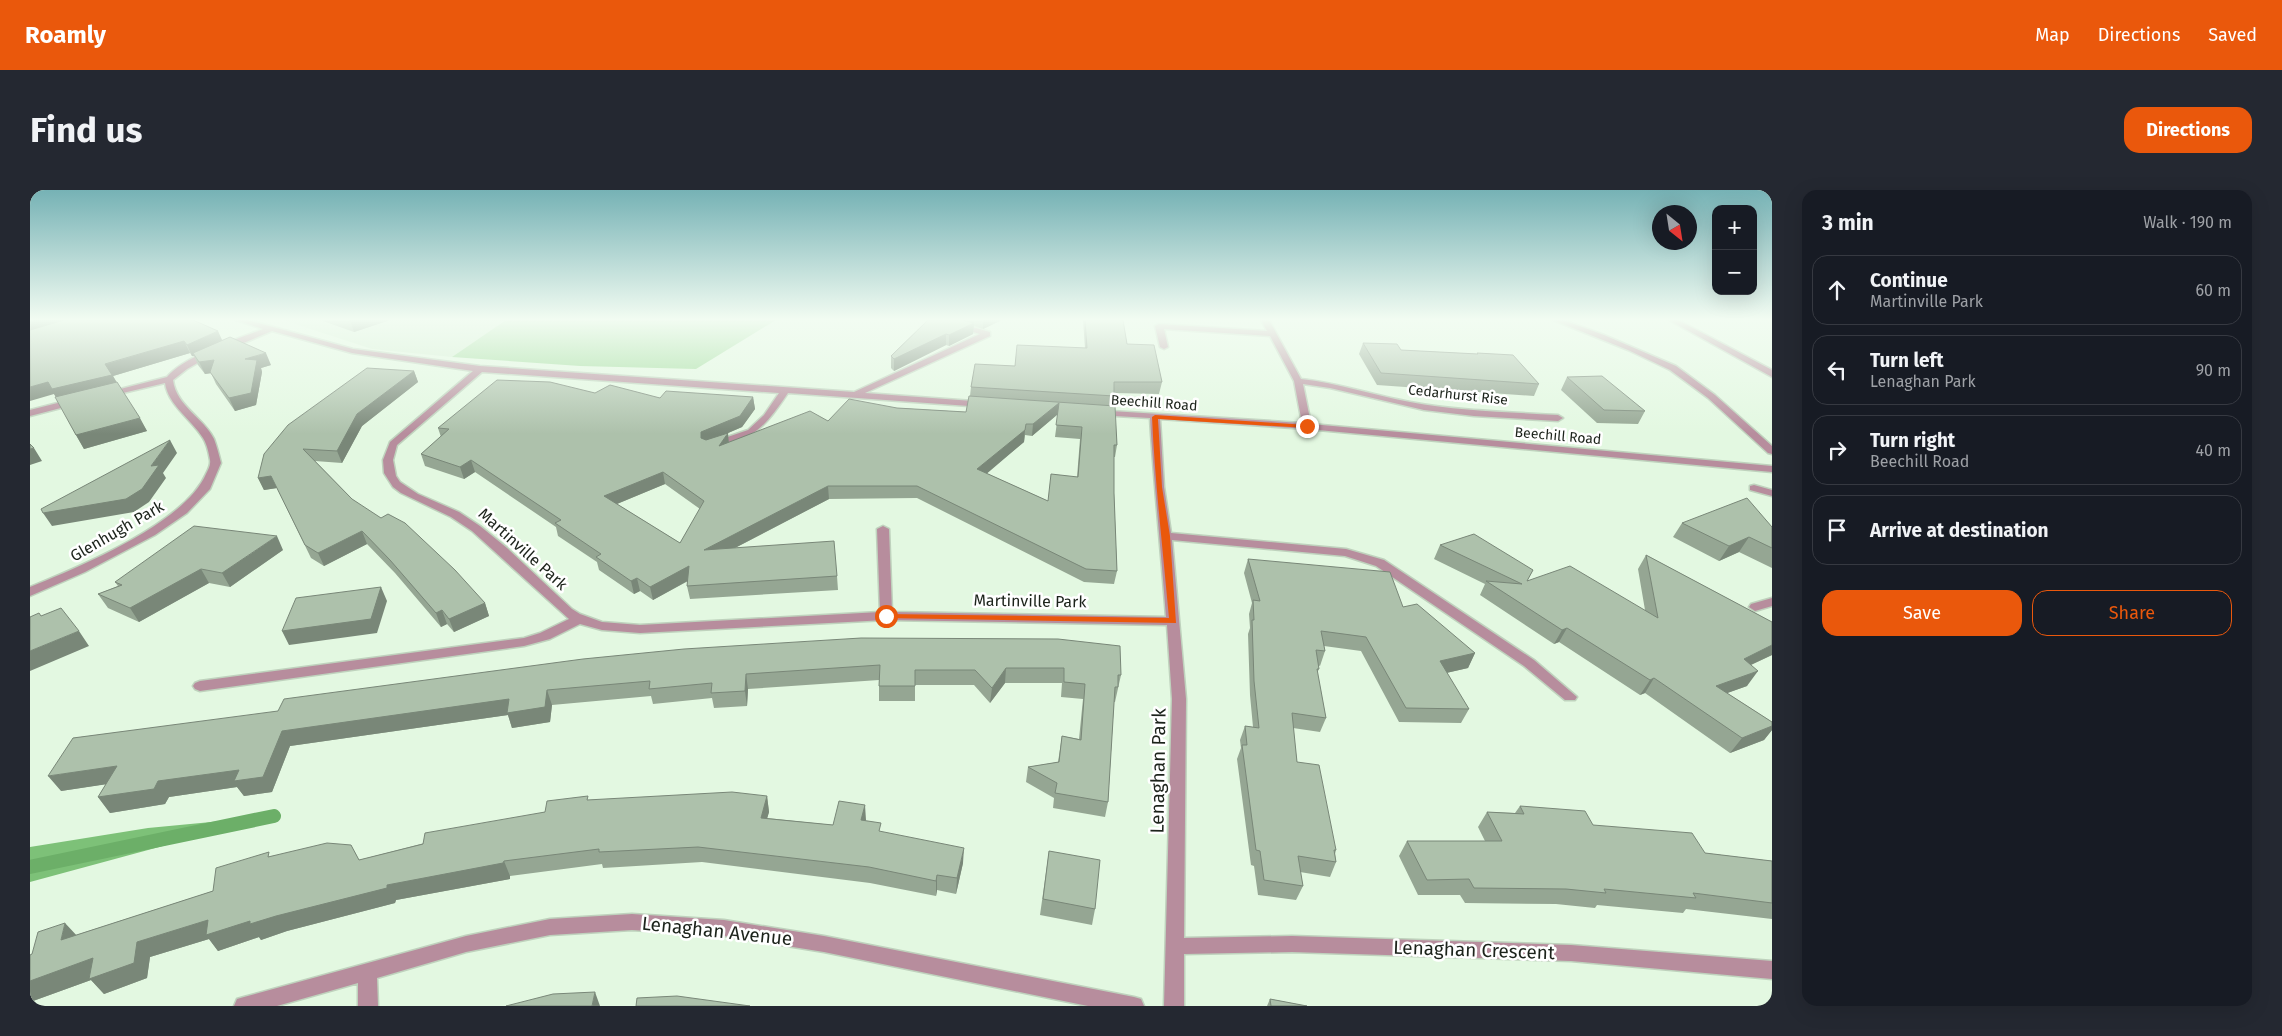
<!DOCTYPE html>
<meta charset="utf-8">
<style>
:root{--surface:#171b24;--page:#242831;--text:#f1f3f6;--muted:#9ea1a6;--line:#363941;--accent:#ea580c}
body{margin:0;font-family:"Fira Sans",sans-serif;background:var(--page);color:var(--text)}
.controls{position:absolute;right:15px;top:15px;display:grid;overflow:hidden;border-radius:10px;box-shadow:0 5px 20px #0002}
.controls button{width:45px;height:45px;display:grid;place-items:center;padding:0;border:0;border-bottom:1px solid var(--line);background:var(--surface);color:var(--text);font:25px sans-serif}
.compass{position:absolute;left:1622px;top:15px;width:45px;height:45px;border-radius:50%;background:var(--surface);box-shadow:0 5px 20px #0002;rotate:150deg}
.stop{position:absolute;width:15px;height:15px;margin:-11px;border:4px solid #ea580c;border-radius:50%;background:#fff}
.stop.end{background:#ea580c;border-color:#fff;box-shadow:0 1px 5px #0008}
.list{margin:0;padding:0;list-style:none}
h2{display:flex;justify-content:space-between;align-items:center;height:65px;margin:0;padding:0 20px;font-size:21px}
h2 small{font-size:16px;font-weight:400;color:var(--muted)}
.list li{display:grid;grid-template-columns:32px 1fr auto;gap:15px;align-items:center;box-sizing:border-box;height:70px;margin:0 10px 10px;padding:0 10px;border:1px solid var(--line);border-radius:15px}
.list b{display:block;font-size:19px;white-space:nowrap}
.list p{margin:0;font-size:16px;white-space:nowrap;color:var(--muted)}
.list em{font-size:16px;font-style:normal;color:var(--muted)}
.actions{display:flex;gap:10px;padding:15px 20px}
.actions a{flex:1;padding:11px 0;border:1px solid var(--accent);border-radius:15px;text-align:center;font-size:18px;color:var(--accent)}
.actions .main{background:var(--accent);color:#fff}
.icon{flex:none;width:28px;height:28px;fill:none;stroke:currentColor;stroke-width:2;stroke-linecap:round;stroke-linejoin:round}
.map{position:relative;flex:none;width:1742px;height:816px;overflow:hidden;border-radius:15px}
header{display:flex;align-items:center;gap:30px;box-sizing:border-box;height:70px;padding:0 25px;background:var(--accent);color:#fff}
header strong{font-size:24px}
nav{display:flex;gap:28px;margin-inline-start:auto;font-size:18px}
.intro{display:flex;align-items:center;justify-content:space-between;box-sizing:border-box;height:120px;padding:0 30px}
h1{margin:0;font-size:35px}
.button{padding:12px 22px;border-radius:15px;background:var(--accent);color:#fff;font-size:18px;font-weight:700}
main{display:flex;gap:30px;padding:0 30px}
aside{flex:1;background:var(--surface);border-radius:15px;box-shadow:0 5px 20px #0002}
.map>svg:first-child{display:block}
.built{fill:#d4eed2}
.green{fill:#9eda99}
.forest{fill:#7dc178}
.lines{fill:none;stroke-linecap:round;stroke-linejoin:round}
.stream{stroke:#6caf68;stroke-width:14}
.minor-casing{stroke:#bfd2bd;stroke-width:3}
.minor{fill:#b78d9d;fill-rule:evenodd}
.wall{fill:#95a693;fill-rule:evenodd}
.shaded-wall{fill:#798778}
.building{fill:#adc1ab;stroke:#798778;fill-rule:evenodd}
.route{fill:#ea580c}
.labels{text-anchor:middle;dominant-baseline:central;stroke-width:5;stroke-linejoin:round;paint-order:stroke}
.far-street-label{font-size:14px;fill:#1c231b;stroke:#fff}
.street-label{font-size:16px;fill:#1c231b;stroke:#fff}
.near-street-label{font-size:19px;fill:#1c231b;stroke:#fff}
</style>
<header>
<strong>Roamly</strong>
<nav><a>Map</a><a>Directions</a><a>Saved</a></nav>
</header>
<div class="intro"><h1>Find us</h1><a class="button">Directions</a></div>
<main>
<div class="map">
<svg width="1742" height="816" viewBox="0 0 1742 816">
<rect width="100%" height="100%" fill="#e3f8e1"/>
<path class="built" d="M253,130h223l-54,37 -80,-8z"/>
<path class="green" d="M476,130h270l-80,49 -116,-3 -128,-9z"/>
<path class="forest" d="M244,626l-244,66v-35l118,-19z"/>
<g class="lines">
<path class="stream" d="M0,677l244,-51"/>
<g class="minor-casing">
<path id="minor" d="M206,130h12l105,29 127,17 374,26 126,-58 -26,-8v-4l36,10v4l-125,57 121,9v4l-3,1 -195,-14c-24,35 -32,44 -74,55l-4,-1v-4l38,-13 16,-15 15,-22 -297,-21 -85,73 -4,15 3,16 4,6 18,12 41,18 21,14 27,22 65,61 8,5 22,8 38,3 240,-13 -3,-83 6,-3 6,3 3,83 274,5c-5,-67 -12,-132 -16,-199l-52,-3 -3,-1v-4l207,13 -8,-42 -24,-45 -106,-7 4,18 -4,2 -4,-2 -5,-21 4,-2 108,7 -6,-11h8l32,59c37,4 72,16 109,23 48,9 98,10 148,13l5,3 -5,3 -84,-5 -50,-6 -94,-22 -27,-4 8,40 461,42v6l-465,-43 -147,-10 4,68 7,46 175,16 38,11 150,100 43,37 -2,3h-10l-41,-34 -148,-100 -31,-10 -173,-16 14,159 -2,239 108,-2 279,9 201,16v18l-201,-18 -279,-9 -108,2v52h-20l8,-307 -5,-74 -281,-5 -246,13 -38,-3 -22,-6 -30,15 -26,7 -324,45 -5,-2 -2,-3 2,-3 5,-2 324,-43 16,-5 29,-14 -97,-88 -21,-14 -50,-24 -8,-6 -9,-14 -1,-13 7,-18 83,-71 -121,-18 -80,-22 -71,30 -14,8 -14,11c3,26 31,38 41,59 3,8 5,16 7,24l-11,26 -23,24 -32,22 -70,37 -55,24v-9c49,-20 154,-63 176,-113 2,-4 5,-9 4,-14 -1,-6 -3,-16 -7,-22 -11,-18 -35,-33 -38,-55l-59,14 -5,-3 66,-17c17,-21 71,-38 96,-48z
M1523,130h10l41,15 72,31 39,29 57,51v8l-4,-1 -60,-55 -38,-28 -42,-20z
M1639,130h9l94,50v7z
M47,208l3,1v4l-50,13v-6z
M1724,295l18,5v6l-22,-6v-4z
M1742,408v8l-17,5 -6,-4 2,-3z
M602,724l92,6 100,16 310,61 7,2 3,7h-56l-264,-54 -100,-16 -92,-6 -82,5 -84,17 -89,26 1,28h-20v-23l-81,23h-43l3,-7 7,-2 222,-61 84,-17z"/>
</g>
<use href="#minor" class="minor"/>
</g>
<path class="wall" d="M0,130l192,20 49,25 -10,3 1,4 -6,33 -21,6 -19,-27 -5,-11 -6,1 -7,-9 -4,-9h-2l-2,-3 -77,23 34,55 -63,18 -8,-14 -22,-41z
M290,130h70l-36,12z
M898,130h74l-19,9 -9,-3 -1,8 -24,12 -3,-1 -52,26 -3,-3v-12z
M1053,130h40l4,24 35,38 -3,12 -45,-1 -1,13 4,39 -2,12h-1v36l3,78 -3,13 -30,-2 -167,-84 -88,1 -94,49 102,28 1,14 -148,9 -3,-13 1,-5 -35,19 -13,-9 -6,3 -35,-24 -2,-8 -39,-26 -2,-9 -81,-55 -11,7 -39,-13 -4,-12 20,-17 -3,-9 157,-35 65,5 93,-1 2,12 -13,18 -16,7 3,8 99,-21 69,-13 69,4 4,-16 1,-9 44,-21 70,-18zM1028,224l-3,23 25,2 -3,38 -29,24 -62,-28 38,-31 1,-7 7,1zM635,294l35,25 -20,34 -63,-39z
M1333,153l38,7 76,4v-1l62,31 -5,12 -157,-11 -18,-31z
M384,181l4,11 -56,44 -20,37 -27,-2 37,38 133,104 4,13 -35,16 -7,-8 -6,3 -46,-54 -28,-29 -43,22 -13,-8 -34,-70 -13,2 -6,-12z
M1537,187l78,34 -7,13 -41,-1 -36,-33z
M1652,333l90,4v41l-33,-16 -20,9 -46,-24z
M1410,355l93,25 -6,11 118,29 -7,-41 8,-14 126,67v33l-21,10 -4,21 -20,7 45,29v8l-8,10 -34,13 -85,-60 -5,2 -81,-53 -5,2 -74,-49 5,-11 -51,-25z
M253,360l-53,37 -21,-4 -70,39 -31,-14 -10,-14 20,-8 -3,-4z
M1218,369l155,48 72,46 -7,15 -22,5 23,36 -8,14 -62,-1 -38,-71 -37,-5 1,5 -5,15 -2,-1 1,4 -2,4 9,45 -6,14 -27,-4 4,34 39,88 -1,4 1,8 -6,15 -30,-5 3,14 -7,14 -38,-5 -4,-29 -3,-1 -14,-106 4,-11 -1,-8 5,-14 8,1 -3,-32 -2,-61 2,-6 -1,-14 3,-11 -8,-30z
M831,448l260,37 -6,27h-1l-6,100 -3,15 -52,-9 1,-10 -28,-16 2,-15 30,-5 4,-26 17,3 4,-40 -22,-2 1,-14h-57l-15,20 -16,-18h-59v16h-36v-21l-131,9 -1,17 -33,2 -2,-10 -59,6 -2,-8 -99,9 -2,17 -38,6 -4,-13 -218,31 -18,46 -28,4 -7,-9 -68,10 -4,7 -55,9 -12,-16 8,-13 -45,7 12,-53z
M737,606l2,16 -2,6 66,7 32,-20v16l16,11 82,31 -7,31 -19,-4 -1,6 -66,-13 -168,-21 -99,6 -1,-4 -92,12v3l-114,21 -1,3 -108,28 -26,9 -2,-3 -41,14 -9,-12 -59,18 -3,21 -43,16 -13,-14 -58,21v5h-3v-51l46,-20 137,-44 59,-35 79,-11 8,15 186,-48 44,-12z
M1490,616l73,19 112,28 67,8v58l-86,-10 -3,4 -86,-8 -2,3 -39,-4 -91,-1 -5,-8h-42l-19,-39 8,-15h78l-7,-14 9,-15 28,1z
M1019,661l46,58 -3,16 -52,-10z
M1240,809l37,7h-40z"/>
<path class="shaded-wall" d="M5,130h46l-51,14v-13z
M320,130h40l-36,12z
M953,130h19l-19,9z
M944,133l-1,11 -24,12v-11z
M188,141l5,11 -30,11 1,3h-2l-5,-11z
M916,144v11l-52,26v-12z
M154,151l6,12 -77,23 6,11 -60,14 -5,-7 -24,7v-14z
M236,163l5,12 -10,3 1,4 -6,33 -21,6 -6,-13 16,-39z
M184,170l5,12 -14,2 -6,-12z
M384,181l4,11 -56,44 -20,37 -5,-12 20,-37z
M723,207l2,12 -13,18 -40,17 -1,-6v-6z
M1029,213l-1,11 -26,22 1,-12z
M110,228l7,13 -63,18 -8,-14z
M995,240l-1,12 -47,40v-13z
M698,243l1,12 -10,1z
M140,250l7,13 -14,20 3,5 -17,24 -15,10 -82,14 -9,-13 108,-47z
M4,258l8,13 -12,4v-16z
M441,270l4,12 -11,7 -4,-12z
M633,282l2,12 -58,24 -3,-12z
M241,286l6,12 -13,2 -6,-12z
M798,296l1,13 -123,64 -2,-13z
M332,341l5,13 -43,22 -6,-13z
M247,346l6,14 -53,37 -8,-14z
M1719,347l-10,15 -20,9 10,-15z
M659,376l2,13 -38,21 -3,-13z
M171,379l8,14 -70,39 -9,-14z
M607,388l3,13 -6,3 -3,-13z
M351,397l6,14 -10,32 -88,12 -7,-14z
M455,413l4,13 -35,16 -5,-13z
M412,420l5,14 -6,3 -5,-14z
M1537,438l-8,14 -5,2 8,-14z
M49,441l10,15 -59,25v-20z
M1742,455v10l-39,18 11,-14z
M1445,463l-7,15 -35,8 7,-15z
M976,478l-1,15 -15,20 2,-15z
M1728,481l-11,15 -42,15 11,-15z
M716,484l2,15 -1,17 -2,-15z
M1624,488l-9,15 -5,2 10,-15z
M517,500l5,15 -2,17 -38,6 -4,-13 -218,31 -18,46 -28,4 -7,-9 -68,10 -4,7 -55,9 -12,-16 60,-16 124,-50z
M1742,536v4l-8,10 -34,13 12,-15z
M87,576l11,15 -67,10 -13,-15z
M737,606l2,16 -6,21 -2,-15z
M835,615l1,15 -5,16v-16z
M934,658l-1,15 -7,31 1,-16z
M474,671l6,15v3l-114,21 -1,3 -108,28 -26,9 -2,-3 -41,14 -9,-12 -59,18 -3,21 -43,16 -13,-14 -58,21v5h-3v-25l107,-39 71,-22 42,1 26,-5 111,-31z
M907,685v15l-1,6v-15z
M35,733l14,15 -18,2z
M565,802l5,14h-8z"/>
<path class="building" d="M34,130h129l25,11 -31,14 -3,-4 -79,23 7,11 -60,14 -4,-7 -18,5v-57z
M898,130h35l11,3 -25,12 -3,-1 -52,25 -3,-3z
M1055,130h38l4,24 27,1 8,37h-48v14l-143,-9 4,-23 40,2 2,-21 70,3z
M200,147l36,16 -21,6 12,1 -6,33 -22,5 -19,-26 4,-12 -15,2 -6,-9z
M1333,153l34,1 4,6 77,4 -1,-1 36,2 26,29 -158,-11z
M337,178l47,3 -57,43 -20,37 -34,-2 49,50 29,19 7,-4 17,9 50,47 30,33 -36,16 -7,-9 -6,3 -46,-53 -28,-29 -44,22 -13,-8 -34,-69 -13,2 6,-24 24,-29z
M1572,186l43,35 -41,-1 -37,-33z
M467,190l53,2 45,11 15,-8 50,13 6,-7 87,6 -13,19 -39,16v6l5,2 22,-7 -9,13 91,-35 18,10 21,-22 48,9 69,4 3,-16 146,10 2,39h-3v48l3,78 -31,-2 -169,-83h-89l-124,64 130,-9 3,35 -150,10 2,-20 -39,21 -13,-9 -6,3 -35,-24 5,-3 -46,-31 6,-3 -90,-60 -11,7 -39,-13 28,-25 -11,-1zM1029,213l-3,22 26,2 -4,50 -27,-3 -3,27 -71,-32 48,-39 1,-6h7zM633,282l41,29 -24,42 -76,-47z
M87,192l23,36 -64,17 -21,-38z
M140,250l-19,26 8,-1 -17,24 -16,10 -83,14 -2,-4z
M0,254l4,4 -4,1z
M1717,308l25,29v21l-23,-11 -20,9 -47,-23z
M164,336l83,10 -55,37 -21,-4 -71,39 -32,-14 24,-9 -7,-3z
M1444,344l59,36 -6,11 43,-15 88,52 -12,-63 126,67v23l-28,14 14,12 -42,15 56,36v4l-30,12 -88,-60 -4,2 -83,-52 -5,2 -76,-49 36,3 -82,-39z
M1218,369l142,13 13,35 14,-3 58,49 -35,8 29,48 -63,-1 -40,-71 -45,-6 4,20 -9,-1 3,19h-2l9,49 -34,-5 5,49 22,3 17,85h-2l2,12 -38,-6 5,30 -39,-6 -4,-29 -4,-1 -14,-105h5l-2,-19 14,2 -5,-47 -2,-61h2l-1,-20 7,1z
M351,397l-10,32 -89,12 14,-33z
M31,418l18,23 -49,20v-34l9,-4 2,3z
M831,448l197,1 62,7 1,29h-3v12h-3l-7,115 -53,-9 2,-10 -29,-16 31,-5 3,-26 19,4 4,-56 -21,-2v-14h-58l-14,20 -17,-18h-60v16h-36l1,-21 -134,9 -1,17 -34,2 1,-10 -63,6 1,-8 -103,9 -2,17 -38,6 2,-14 -227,32 -19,46 -29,4 5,-11 -81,11 -4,8 -56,8 19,-31 -69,10 25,-38 205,-27 6,-12 299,-40 101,-10z
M702,602l35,4 -6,22 72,7 6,-24 26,4 -4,15 20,3 -2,8 85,17 -7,30 -20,-3 -1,6 -67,-14 -171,-20 -99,5v-3l-95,12 -1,2 -116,22v3l-111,28 -26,8v-3l-44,14 2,-15 -71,22 -3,21 -45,16 4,-21 -63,23v-26l2,-1 6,-22 27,-9 -4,17 152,-49 3,-23 53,-16 -1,5 59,-14 24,2 8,15 64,-16 2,-11 120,-21 2,-11 41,-5 -1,4z
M1490,616l65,5 8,14 99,8 13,20 67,8v42l-79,-10 3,5 -92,-9 2,4 -40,-4 -92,-1 -5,-9 -42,1 -20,-39h95l-15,-29 37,2z
M1019,661l51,9 -5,49 -52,-10z
M565,802l-3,14h-86l47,-12z
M647,806l73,10h-114l1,-8z
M1240,809l37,7h-36z"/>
<linearGradient id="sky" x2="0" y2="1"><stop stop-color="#76b2b5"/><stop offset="0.53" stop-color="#f2fcf2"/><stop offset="1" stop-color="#f2fcf2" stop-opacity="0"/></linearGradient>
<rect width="1742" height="244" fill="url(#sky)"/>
<path class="route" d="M1125,225l152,10 3,1 -3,2 -149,-9 4,68 8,49 6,87 -293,-5v-4h3l283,4c-6,-67 -14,-134 -17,-201z"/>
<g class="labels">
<g class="far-street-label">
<text transform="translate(1428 205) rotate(6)">Cedarhurst Rise</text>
<text transform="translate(1124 213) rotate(4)">Beechill Road</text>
<text transform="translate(1528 246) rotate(5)">Beechill Road</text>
</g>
<g class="street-label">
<text transform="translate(87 341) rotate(-30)">Glenhugh Park</text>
<text transform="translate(493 359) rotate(42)">Martinville Park</text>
<text transform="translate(1000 411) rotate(1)">Martinville Park</text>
</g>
<g class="near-street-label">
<text transform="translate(1128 581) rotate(-89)">Lenaghan Park</text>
<text transform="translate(687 741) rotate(6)">Lenaghan Avenue</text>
<text transform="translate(1444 760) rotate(2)">Lenaghan Crescent</text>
</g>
</g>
</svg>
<div class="controls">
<button>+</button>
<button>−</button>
</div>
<svg class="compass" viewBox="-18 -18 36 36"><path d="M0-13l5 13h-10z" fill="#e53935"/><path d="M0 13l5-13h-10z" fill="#9ea1a6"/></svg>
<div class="stop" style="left:856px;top:426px"></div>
<div class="stop end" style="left:1277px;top:236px"></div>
</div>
<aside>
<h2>3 min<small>Walk · 190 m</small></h2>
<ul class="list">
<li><svg class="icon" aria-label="ahead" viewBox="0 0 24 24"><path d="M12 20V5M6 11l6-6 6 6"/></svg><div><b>Continue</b><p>Martinville Park</p></div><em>60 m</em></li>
<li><svg class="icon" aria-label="left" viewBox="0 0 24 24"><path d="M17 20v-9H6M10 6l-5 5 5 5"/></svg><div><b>Turn left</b><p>Lenaghan Park</p></div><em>90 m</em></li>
<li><svg class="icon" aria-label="right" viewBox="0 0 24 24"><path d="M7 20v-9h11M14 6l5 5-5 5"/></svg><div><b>Turn right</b><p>Beechill Road</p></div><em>40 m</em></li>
<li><svg class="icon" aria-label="arrive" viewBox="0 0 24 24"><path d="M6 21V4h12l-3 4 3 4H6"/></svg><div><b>Arrive at destination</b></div></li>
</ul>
<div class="actions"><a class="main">Save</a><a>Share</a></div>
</aside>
</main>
